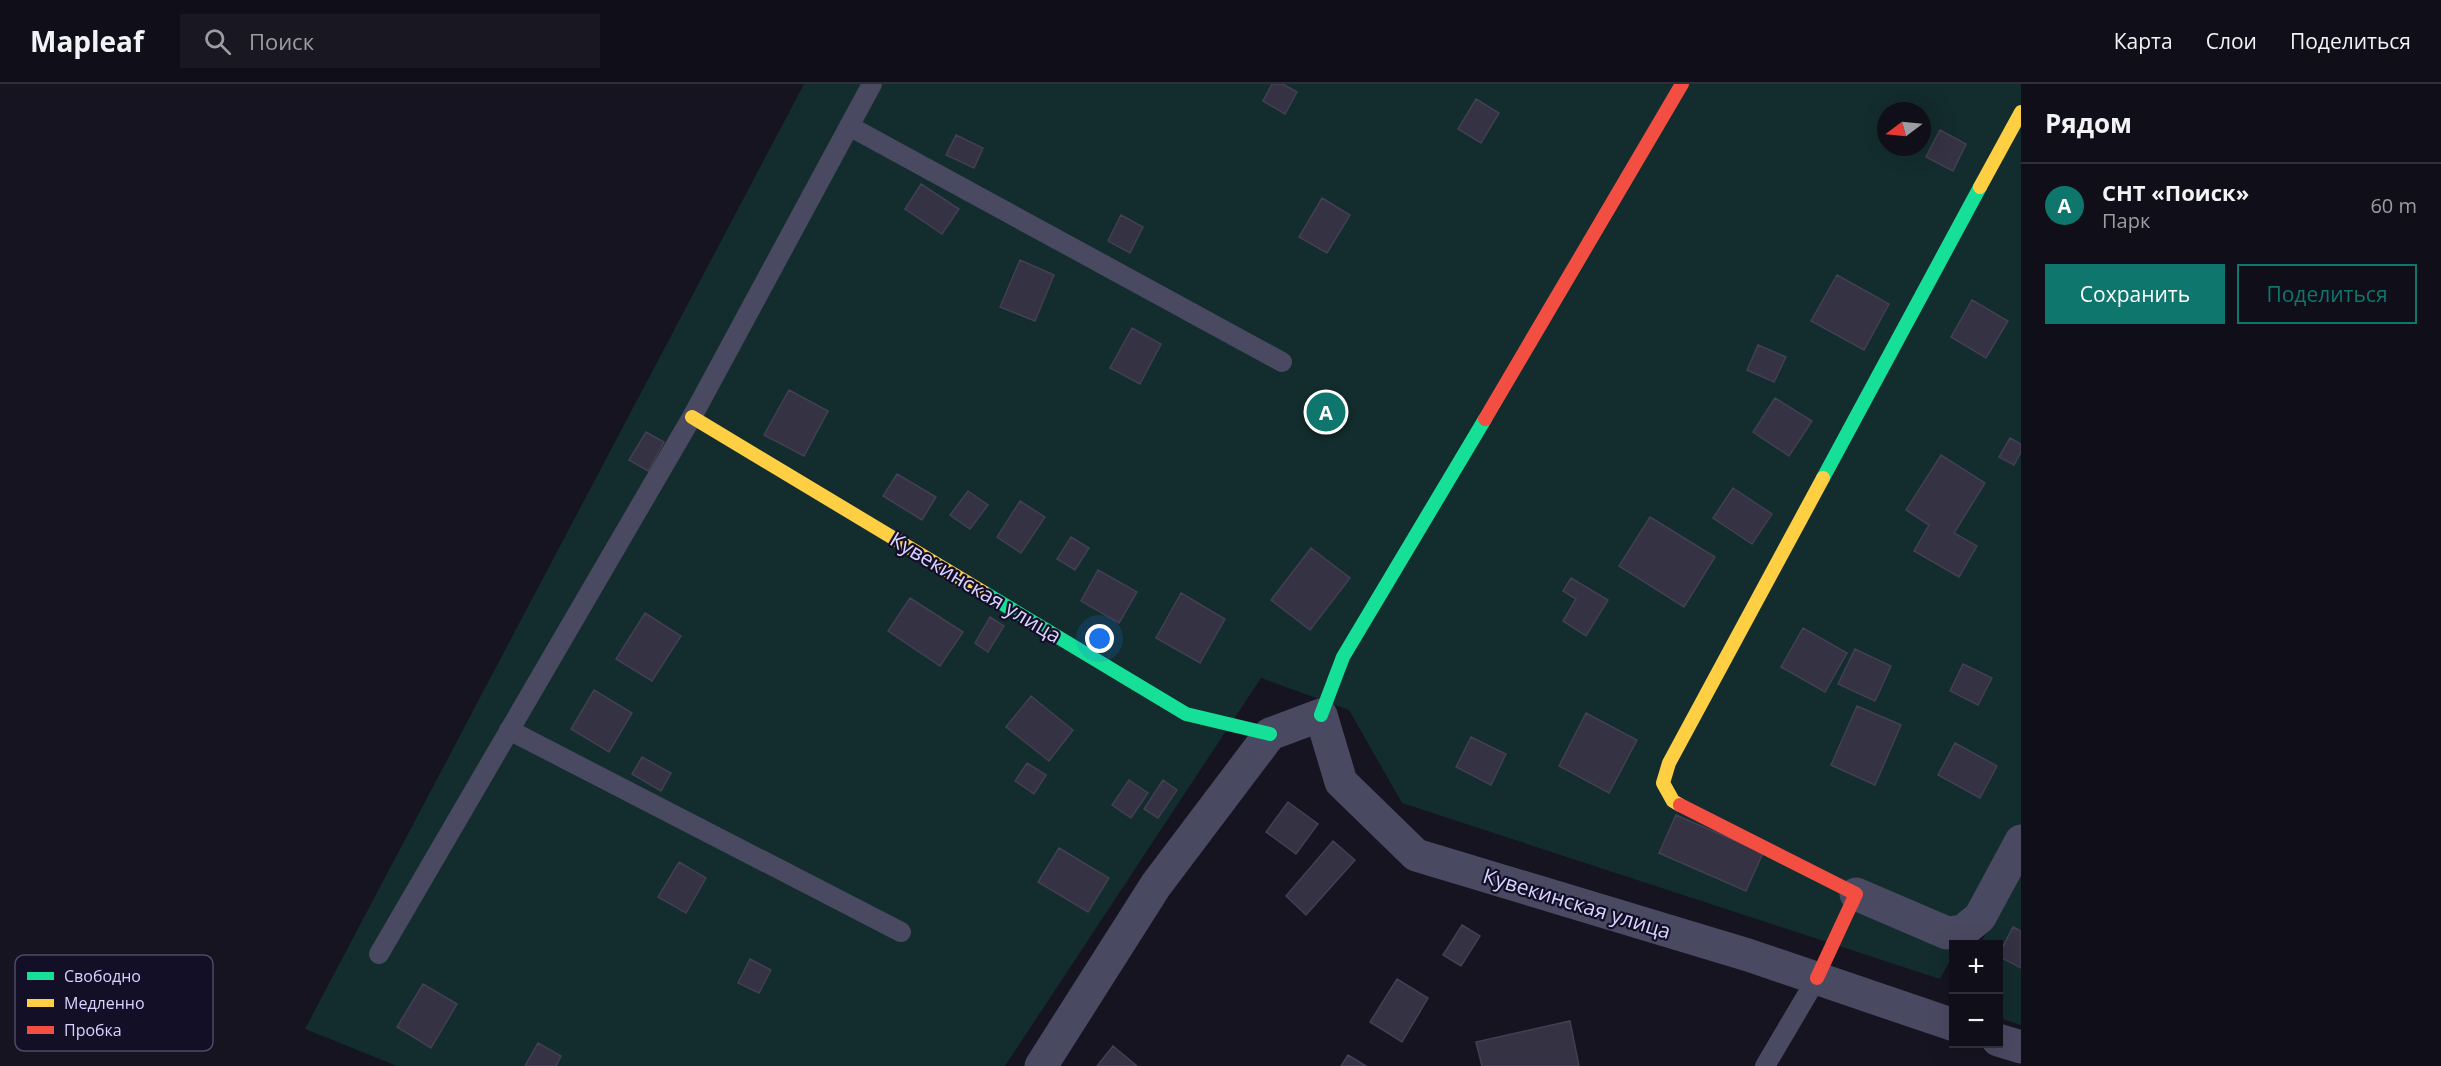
<!DOCTYPE html>
<html lang="ru">
<meta charset="utf-8">
<style>
:root{--surface:#100f19;--page:#191822;--text:#f1f3f6;--muted:#9c9ca2;--line:#302f38;--accent:#0f766e}
body{margin:0;font-family:"Open Sans",sans-serif;background:var(--page);color:var(--text)}
.controls{position:absolute;right:18px;bottom:18px;display:grid;overflow:hidden;border-radius:0px;box-shadow:0 6px 24px #0002}
.controls button{width:54px;height:54px;display:grid;place-items:center;padding:0;border:0;border-bottom:2px solid var(--line);background:var(--surface);color:var(--text);font:30px sans-serif}
.compass{position:absolute;left:1877px;top:18px;width:54px;height:54px;border-radius:50%;background:var(--surface);box-shadow:0 6px 24px #0002;rotate:254deg}
.you{position:absolute;left:1100px;top:555px;width:21px;height:21px;margin:-15px;border:4px solid #fff;border-radius:50%;background:#1a73e8;box-shadow:0 0 0 9px #1a73e833}
.badge{display:grid;place-items:center;width:39px;height:39px;border-radius:50%;background:var(--accent);color:#fff;font-size:20px;font-weight:700}
.pin{position:absolute;translate:-50% -50%;border:3px solid #fff;box-shadow:0 2px 6px #0006}
.list{margin:0;padding:0;list-style:none}
h2{display:flex;justify-content:space-between;align-items:center;height:78px;margin:0;padding:0 24px;font-size:26px}
h2 small{font-size:20px;font-weight:400;color:var(--muted)}
.list li{display:grid;grid-template-columns:39px 1fr auto;gap:18px;align-items:center;box-sizing:border-box;height:84px;padding:0 24px;border-top:2px solid var(--line)}
.list b{display:block;font-size:22px;white-space:nowrap}
.list p{margin:0;font-size:20px;white-space:nowrap;color:var(--muted)}
.list em{font-size:20px;font-style:normal;color:var(--muted)}
.actions{display:flex;gap:12px;padding:18px 24px}
.actions a{flex:1;padding:14px 0;border:2px solid var(--accent);border-radius:0px;text-align:center;font-size:21px;color:var(--accent)}
.actions .main{background:var(--accent);color:#fff}
.icon{flex:none;width:33px;height:33px;fill:none;stroke:currentColor;stroke-width:2;stroke-linecap:round;stroke-linejoin:round}
.map{position:relative;flex:none;width:2021px;height:982px;overflow:hidden}
header{display:flex;align-items:center;gap:36px;box-sizing:border-box;height:84px;padding:0 30px;background:var(--surface);border-bottom:2px solid var(--line)}
header strong{font-size:28px}
nav{display:flex;gap:33px;margin-inline-start:auto;font-size:21px}
.search{width:420px;height:54px;background:var(--page);display:flex;align-items:center;gap:15px;box-sizing:border-box;padding:0 21px;border-radius:0px;color:var(--muted);font-size:22px}
main{display:flex}
aside{flex:1;background:var(--surface)}
.map>svg:first-child{display:block}
.green{fill:#132c2d;fill-rule:evenodd}
.building{fill:#343243;stroke:#433f54;stroke-width:1.5}
.lines{fill:none;stroke-linecap:round;stroke-linejoin:round}
.lane{stroke:#4a4962;stroke-width:20}
.street{stroke:#4a4962;stroke-width:33}
.fast{stroke:#16e098;stroke-width:14}
.slow{stroke:#ffcf43;stroke-width:14}
.jam{stroke:#f24e42;stroke-width:14}
.labels{text-anchor:middle;dominant-baseline:central;stroke-width:4.5;stroke-linejoin:round;paint-order:stroke}
.street-label{font-size:21px;fill:#d9d4ff;stroke:#130f26}
.key{fill:#130f26;stroke:#4e4a67;stroke-width:1.5}
.key-label{font-size:16px;fill:#d9d4ff}
</style>
<header>
<strong>Mapleaf</strong>
<div class="search"><svg class="icon" aria-label="search" viewBox="0 0 24 24"><circle cx="10" cy="10" r="6"/><path d="M15 15l6 6"/></svg>Поиск</div>
<nav><a>Карта</a><a>Слои</a><a>Поделиться</a></nav>
</header>
<main>
<div class="map">
<svg width="2021" height="982" viewBox="0 0 2021 982">
<rect width="100%" height="100%" fill="#161421"/>
<path class="green" d="M804,0h1217v748l-67,112 -1,11 -13,24 -538,-176 -53,-93 -88,-32 -256,388h-608l-92,-37zM1886,27h36v36h-36z
M2021,785v156l-22,-7 -1,-74h-18z"/>
<path class="building" d="M1272,0h11l14,8 -12,22 -22,-13z
M1476,15l23,14 -18,30 -23,-14z
M1940,46l26,14 -13,27 -27,-14z
M956,51l27,13 -9,20 -28,-13z
M921,100l38,25 -17,25 -37,-25z
M1322,114l28,17 -23,38 -28,-16z
M1121,131l22,12 -13,26 -22,-12z
M1020,176l34,15 -19,46 -35,-14z
M1837,191l52,29 -25,46 -53,-29z
M1972,216l36,21 -22,37 -35,-21z
M1132,244l29,16 -21,40 -30,-16z
M1758,261l28,12 -12,25 -27,-12z
M789,306l39,21 -24,45 -40,-21z
M1775,314l37,23 -23,35 -36,-24z
M646,348l18,10 -16,29 -19,-11z
M2010,354l11,6v8l-7,13 -15,-8z
M1941,371l44,28 -31,50 23,13 -18,31 -45,-26 15,-26 -23,-15z
M897,390l39,23 -14,23 -39,-24z
M1733,404l39,26 -20,30 -39,-26z
M968,407l20,14 -18,24 -20,-14z
M1020,417l25,16 -24,36 -24,-16z
M1650,433l65,40 -31,50 -65,-41z
M1071,453l18,11 -14,22 -18,-11z
M1311,464l39,30 -40,52 -39,-30z
M1098,486l39,22 -18,31 -38,-22z
M1571,494l37,22 -22,36 -23,-15 13,-22 -13,-8z
M1181,509l44,26 -25,44 -44,-25z
M910,514l53,34 -23,34 -52,-35z
M645,529l36,23 -29,45 -36,-22z
M990,533l14,9 -16,26 -13,-9z
M1803,544l44,25 -22,39 -44,-25z
M1855,565l36,17 -16,35 -37,-17z
M1963,580l29,14 -14,27 -28,-14z
M594,606l38,23 -23,39 -38,-23z
M1031,612l42,34 -24,31 -43,-34z
M1857,622l44,19 -26,60 -44,-20z
M1586,629l51,27 -28,53 -50,-27z
M1471,653l35,17 -15,31 -35,-18z
M1955,659l42,23 -17,32 -42,-23z
M642,673l29,16 -10,18 -29,-17z
M1027,679l19,12 -12,19 -19,-13z
M1129,696l19,13 -17,25 -19,-13z
M1163,696l14,10 -19,28 -14,-9z
M1288,718l30,22 -22,30 -30,-22z
M1676,731l87,38 -17,38 -87,-38z
M1333,757l22,19 -49,55 -20,-19z
M1059,764l50,30 -21,34 -50,-30z
M679,778l27,16 -20,35 -28,-16z
M1462,841l18,11 -19,30 -18,-11z
M2013,843l8,4v37l-23,-12z
M750,875l21,11 -12,23 -21,-10z
M1397,895l31,19 -26,44 -32,-20z
M423,900l34,20 -26,44 -34,-21z
M1570,937l9,45h-97l-6,-24z
M538,959l23,13 -5,10h-31z
M1113,962l24,20h-40z
M1348,971l18,11h-25z"/>
<g class="lines">
<path class="lane" d="M849,42l433,236
M509,646l392,202
M379,870l313,-537 180,-333
M1765,982l52,-88"/>
<path class="street" d="M1856,810l91,39 16,-2 17,-14 41,-76
M1998,956l23,7
M1041,982l115,-181 114,-151 51,-19 20,67 75,73 332,100 206,70"/>
<path class="fast" d="M1823,394l157,-291
M983,508l203,122 84,20
M1321,631l22,-58 142,-238"/>
<path class="slow" d="M1980,103l41,-75
M692,333l291,175
M1680,721l-7,-4 -10,-18 6,-20 154,-285"/>
<path class="jam" d="M1485,335l197,-335
M1680,721l176,89 -39,84"/>
</g>
<g class="labels">
<g class="street-label">
<text transform="translate(976 503) rotate(31)">Кувекинская улица</text>
<text transform="translate(1577 819) rotate(17)">Кувекинская улица</text>
</g>
</g>
<rect x="15" y="871" width="198" height="96" rx="9" class="key"/>
<rect x="27" y="888" width="27" height="8" fill="#16e098"/>
<rect x="27" y="915" width="27" height="8" fill="#ffcf43"/>
<rect x="27" y="942" width="27" height="8" fill="#f24e42"/>
<g class="key-label">
<text x="64" y="898">Свободно</text>
<text x="64" y="925">Медленно</text>
<text x="64" y="952">Пробка</text>
</g>
</svg>
<div class="controls">
<button>+</button>
<button>−</button>
</div>
<svg class="compass" viewBox="-18 -18 36 36"><path d="M0-13l5 13h-10z" fill="#e53935"/><path d="M0 13l5-13h-10z" fill="#9c9ca2"/></svg>
<div class="you"></div>
<div class="pin badge" style="left:1326px;top:328px">A</div>
</div>
<aside>
<h2>Рядом<small></small></h2>
<ul class="list">
<li><span class="badge">A</span><div><b>СНТ «Поиск»</b><p>Парк</p></div><em>60 m</em></li>
</ul>
<div class="actions"><a class="main">Сохранить</a><a>Поделиться</a></div>
</aside>
</main>
